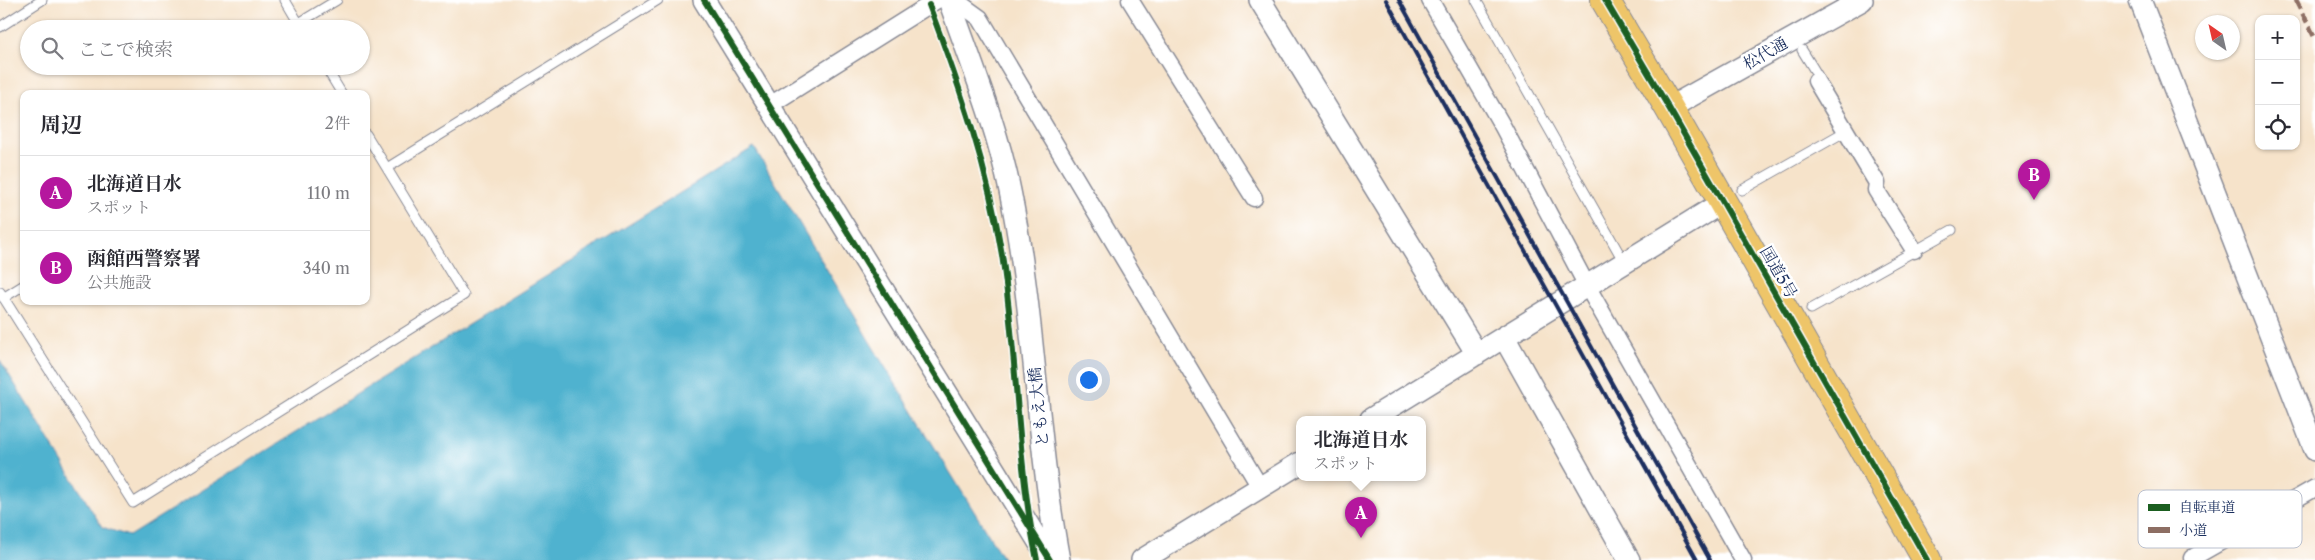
<!DOCTYPE html>
<html lang="ja">
<meta charset="utf-8">
<style>
:root{--surface:#fff;--page:#f7f7f7;--text:#2b2b33;--muted:#7c7c81;--line:#e1e1e2;--accent:#b5179e}
body{margin:0;font-family:"Libre Caslon Text","Noto Serif JP",serif;background:var(--page);color:var(--text)}
.controls{position:absolute;right:15px;top:15px;display:grid;overflow:hidden;border-radius:10px;box-shadow:0 1px 4px #0004}
.controls button{width:45px;height:45px;display:grid;place-items:center;padding:0;border:0;border-bottom:1px solid var(--line);background:var(--surface);color:var(--text);font:25px sans-serif}
.compass{position:absolute;left:2195px;top:15px;width:45px;height:45px;border-radius:50%;background:var(--surface);box-shadow:0 1px 4px #0004;rotate:326deg}
.you{position:absolute;left:1088px;top:379px;width:18px;height:18px;margin:-12px;border:4px solid #fff;border-radius:50%;background:#1a73e8;box-shadow:0 0 0 8px #1a73e833}
.badge{display:grid;place-items:center;width:32px;height:32px;border-radius:50%;background:var(--accent);color:#fff;font-size:16px;font-weight:700}
.pin{position:absolute;translate:-50% -41px;filter:drop-shadow(0 1px 2px #0008)}
.pin::after{content:'';position:absolute;top:26px;width:18px;height:15px;background:inherit;clip-path:polygon(0 0,100% 0,50% 100%)}
.popup{position:absolute;left:1296px;top:416px;width:130px;height:65px;box-sizing:border-box;display:grid;place-content:center;border-radius:10px;background:var(--surface);filter:drop-shadow(0 1px 4px #0005);font-size:16px;white-space:nowrap;color:var(--muted)}
.popup b{font-size:19px;color:var(--text)}
.popup::after{content:'';position:absolute;left:50%;top:100%;margin-left:-10px;border:10px solid transparent;border-top-color:var(--surface)}
.list{margin:0;padding:0;list-style:none}
h2{display:flex;justify-content:space-between;align-items:center;height:65px;margin:0;padding:0 20px;font-size:21px}
h2 small{font-size:16px;font-weight:400;color:var(--muted)}
.list li{display:grid;grid-template-columns:32px 1fr auto;gap:15px;align-items:center;box-sizing:border-box;height:75px;padding:0 20px;border-top:1px solid var(--line)}
.list b{display:block;font-size:19px;white-space:nowrap}
.list p{margin:0;font-size:16px;white-space:nowrap;color:var(--muted)}
.list em{font-size:16px;font-style:normal;color:var(--muted)}
.icon{flex:none;width:28px;height:28px;fill:none;stroke:currentColor;stroke-width:2;stroke-linecap:round;stroke-linejoin:round}
.map{position:relative;flex:none;width:2315px;height:560px;overflow:hidden}
.search{position:absolute;background:var(--surface);box-shadow:0 1px 4px #0004;left:20px;top:20px;width:350px;height:55px;display:flex;align-items:center;gap:12px;box-sizing:border-box;padding:0 18px;border-radius:28px;color:var(--muted);font-size:19px}
.panel{position:absolute;background:var(--surface);box-shadow:0 1px 4px #0004;left:20px;top:90px;width:350px;height:215px;border-radius:10px}
.map>svg:first-child{display:block}
.water{fill:#50b2cf;stroke:#367096}
.lines{fill:none;stroke-linecap:round;stroke-linejoin:round}
.service-casing{stroke:#888994;stroke-width:11}
.minor-casing{stroke:#888994;stroke-width:19}
.tertiary-casing{stroke:#888994;stroke-width:24}
.trunk-casing{stroke:#888994;stroke-width:30}
.service{stroke:#fff;stroke-width:9}
.minor{stroke:#fff;stroke-width:16}
.tertiary{stroke:#fff;stroke-width:21}
.trunk{stroke:#eec569;stroke-width:28}
.rail{stroke:#1b2f5e;stroke-width:4}
.quiet{stroke:#8d6e63;stroke-width:5;stroke-dasharray:10 5;stroke-linecap:butt}
.cycleway-casing{stroke:#fff;stroke-width:9}
.cycleway{stroke:#1b5e20;stroke-width:6}
.labels{text-anchor:middle;dominant-baseline:central;stroke-width:5;stroke-linejoin:round;paint-order:stroke}
.street-label{font-size:16px;fill:#1b2f5e;stroke:#fff}
.key{fill:#fff;stroke:#bbc1cf;stroke-width:1}
.key-label{font-size:14px;fill:#1b2f5e}
</style>
<div class="map">
<svg width="2315" height="560" viewBox="0 0 2315 560">
<rect width="100%" height="100%" fill="#fff"/>
<filter id="ink" filterUnits="userSpaceOnUse"><feTurbulence type="fractalNoise" baseFrequency=".02" numOctaves="2"/><feDisplacementMap in="SourceGraphic" scale="10" xChannelSelector="R" yChannelSelector="G"/><feConvolveMatrix kernelMatrix="1 2 1 2 8 2 1 2 1" color-interpolation-filters="sRGB"/></filter>
<filter id="wash" filterUnits="userSpaceOnUse"><feTurbulence type="fractalNoise" baseFrequency=".0096" numOctaves="4" result="noise"/><feDisplacementMap in="SourceGraphic" scale="20" xChannelSelector="R" yChannelSelector="G"/><feGaussianBlur stdDeviation="1.12" result="paint"/><feColorMatrix in="noise" values="0 0 0 0 0 0 0 0 0 0 0 0 0 0 0 0 0 1.4 0 .05"/><feComposite in="paint" operator="in"/></filter>
<g filter="url(#wash)">
<rect width="100%" height="100%" fill="#f6e3ca"/>
<path class="water" d="M754,147l125,210 125,203h-1004v-200l102,167 27,9z"/>
</g>
<g filter="url(#ink)">
<g class="lines">
<g class="service-casing">
<path id="service" d="M285,0l17,29
M1476,0l148,262
M299,23l38,-23
M0,27l42,-27
M1802,50l16,26 -2,5
M325,66l17,28
M387,168l271,-168
M1742,190l104,-59
M0,292l133,211 331,-208 -98,-161
M3,298l21,-13
M1811,309l141,-79"/>
</g>
<g class="minor-casing">
<path id="minor" d="M955,0l25,18 280,469
M1130,0l124,198
M1430,0l73,127 84,159 156,274
M1816,81l61,102 -1,7 38,60
M770,105l167,-105
M2193,560l-1,-2 123,-70"/>
</g>
<g class="tertiary-casing">
<path id="tertiary" d="M704,0l346,560
M949,0c22,63 48,126 61,191 25,122 26,247 49,369
M1260,0l217,354
M2140,0l175,450
M1669,108l193,-108
M1504,337l125,223
M1371,419l352,-217
M1142,560l158,-97"/>
</g>
<g class="trunk-casing">
<path id="trunk" d="M1605,0l64,108 258,452"/>
</g>
<use href="#service" class="service"/>
<use href="#minor" class="minor"/>
<use href="#tertiary" class="tertiary"/>
<use href="#trunk" class="trunk"/>
<path class="rail" d="M1386,0l311,560
M1399,0l311,560"/>
<path class="quiet" d="M2296,0l19,38"/>
<g class="cycleway-casing">
<path id="cycleway" d="M704,0l346,560
M1605,0l64,108 258,452
M929,5c31,82 59,164 73,250 16,102 14,204 35,305"/>
</g>
<use href="#cycleway" class="cycleway"/>
</g>
</g>
<g class="labels">
<g class="street-label">
<text transform="translate(1765 53) rotate(-30)">松代通</text>
<text transform="translate(1779 272) rotate(60)">国道5号</text>
<text transform="translate(1038 407) rotate(-96)">ともえ大橋</text>
</g>
</g>
<rect x="2138" y="490" width="164" height="58" rx="8" class="key"/>
<rect x="2148" y="504" width="22" height="7" fill="#1b5e20"/>
<rect x="2148" y="527" width="22" height="6" fill="#8d6e63"/>
<g class="key-label">
<text x="2179" y="512">自転車道</text>
<text x="2179" y="535">小道</text>
</g>
</svg>
<div class="controls">
<button>+</button>
<button>−</button>
<button><svg class="icon" aria-label="locate" viewBox="0 0 24 24"><circle cx="12" cy="12" r="6"/><path d="M12 2v4M12 18v4M2 12h4M18 12h4"/></svg></button>
</div>
<svg class="compass" viewBox="-18 -18 36 36"><path d="M0-13l5 13h-10z" fill="#e53935"/><path d="M0 13l5-13h-10z" fill="#7c7c81"/></svg>
<div class="you"></div>
<div class="pin badge" style="left:1361px;top:538px">A</div>
<div class="popup"><b>北海道日水</b>スポット</div>
<div class="pin badge" style="left:2034px;top:200px">B</div>
<div class="search"><svg class="icon" aria-label="search" viewBox="0 0 24 24"><circle cx="10" cy="10" r="6"/><path d="M15 15l6 6"/></svg>ここで検索</div>
<section class="panel">
<h2>周辺<small>2件</small></h2>
<ul class="list">
<li><span class="badge">A</span><div><b>北海道日水</b><p>スポット</p></div><em>110 m</em></li>
<li><span class="badge">B</span><div><b>函館西警察署</b><p>公共施設</p></div><em>340 m</em></li>
</ul>
</section>
</div>
